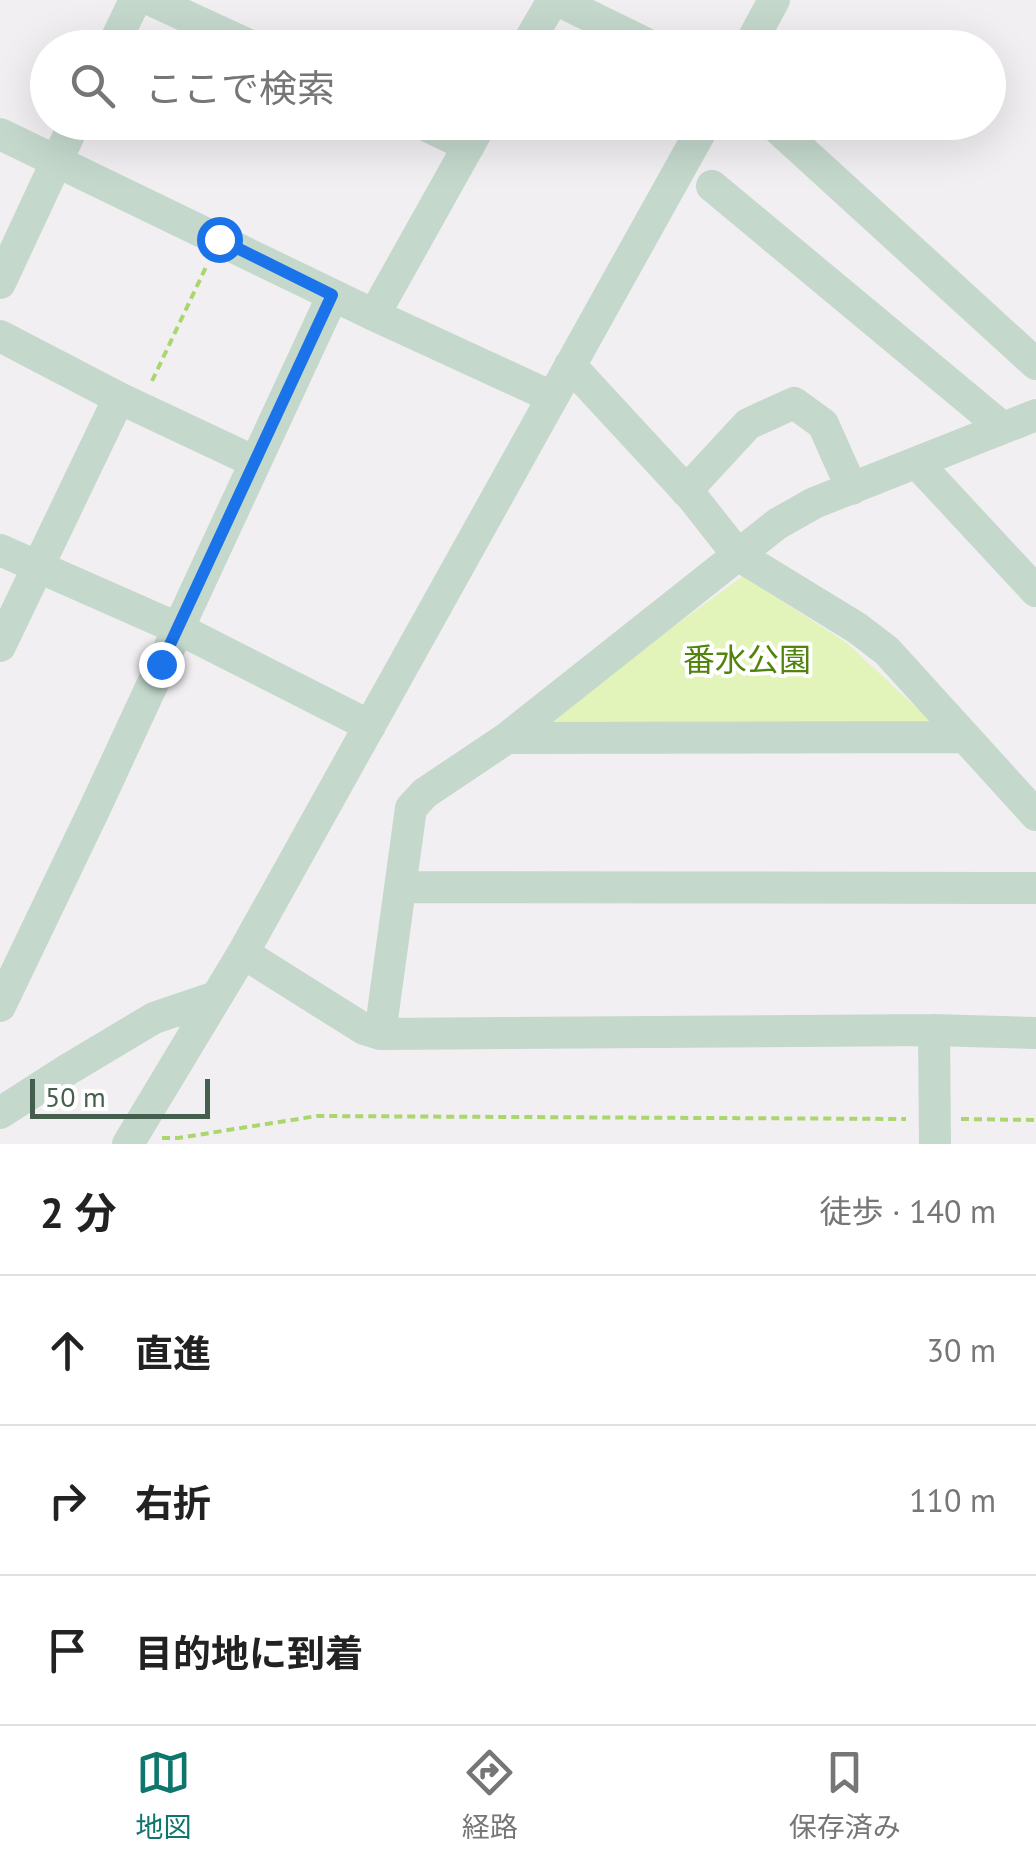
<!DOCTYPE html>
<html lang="ja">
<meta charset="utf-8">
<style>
:root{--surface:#fff;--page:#f6f6f6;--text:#222;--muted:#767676;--line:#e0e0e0;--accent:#0f766e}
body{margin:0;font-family:"PT Sans","Noto Sans JP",sans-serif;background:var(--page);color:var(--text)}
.scale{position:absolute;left:30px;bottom:25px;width:180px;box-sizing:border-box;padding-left:10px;border:5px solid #455f4f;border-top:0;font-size:28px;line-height:35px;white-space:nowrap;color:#455f4f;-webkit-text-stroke:8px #fff;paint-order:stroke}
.stop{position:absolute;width:30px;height:30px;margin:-22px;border:8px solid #1a73e8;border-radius:50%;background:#fff}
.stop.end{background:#1a73e8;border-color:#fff;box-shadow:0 2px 10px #0008}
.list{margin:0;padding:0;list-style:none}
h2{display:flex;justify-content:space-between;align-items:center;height:130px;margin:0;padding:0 40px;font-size:42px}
h2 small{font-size:32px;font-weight:400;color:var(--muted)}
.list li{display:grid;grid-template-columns:65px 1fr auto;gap:30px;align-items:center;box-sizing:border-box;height:150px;padding:0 40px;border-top:2px solid var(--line)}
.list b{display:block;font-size:38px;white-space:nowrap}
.list em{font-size:32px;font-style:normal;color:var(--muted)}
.icon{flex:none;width:55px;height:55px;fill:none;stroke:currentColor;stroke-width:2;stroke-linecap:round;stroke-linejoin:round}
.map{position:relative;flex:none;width:1036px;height:1144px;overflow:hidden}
.search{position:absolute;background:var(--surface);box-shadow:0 10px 40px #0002;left:30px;right:30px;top:30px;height:110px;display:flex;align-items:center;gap:25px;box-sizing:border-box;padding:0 35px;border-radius:55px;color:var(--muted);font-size:38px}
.sheet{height:580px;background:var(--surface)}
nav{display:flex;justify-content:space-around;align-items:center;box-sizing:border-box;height:140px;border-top:2px solid var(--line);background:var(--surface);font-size:28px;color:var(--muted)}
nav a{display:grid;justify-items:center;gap:5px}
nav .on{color:var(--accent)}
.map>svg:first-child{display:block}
.green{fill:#e2f4b9}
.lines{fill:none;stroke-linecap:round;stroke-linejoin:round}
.path{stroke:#a9d66d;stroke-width:4;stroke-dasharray:8 5;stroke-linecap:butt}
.minor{stroke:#c4d8cc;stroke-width:32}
.route{stroke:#1a73e8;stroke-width:12}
.labels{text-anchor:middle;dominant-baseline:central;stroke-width:8;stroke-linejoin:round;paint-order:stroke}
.park-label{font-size:32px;fill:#51830d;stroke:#fff}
</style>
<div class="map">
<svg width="1036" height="1144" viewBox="0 0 1036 1144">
<rect width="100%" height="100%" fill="#f2eff2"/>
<path class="green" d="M743,576l104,67 76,71 9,4 -4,10 -372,-2 -3,-12z"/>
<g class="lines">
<path class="path" d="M152,381l54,-114
M961,1119l75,1
M162,1138h16l139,-22 589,3"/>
<path class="minor" d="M151,0l104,48
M557,0l98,48
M112,48l23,-48
M525,48l28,-48
M748,48l26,-48
M419,122l50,24
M771,122l265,242
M0,134l374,181 178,82
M712,186l291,242
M0,283l75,-161
M374,315l108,-193
M0,336l119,62 136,64
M570,365l123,133 45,57 119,73 30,23 149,164
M917,463l119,128
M686,491l62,-67 46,-21 29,21 29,65
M0,550l177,78 193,98
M0,646l119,-248
M507,738l458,-1
M402,887l634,1
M243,953l121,76 16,5 554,-4 102,3
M0,1006l95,-198 238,-513
M934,1030l1,114
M380,1034l31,-226 14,-15 82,-55 270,-214 37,-21 222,-88
M0,1113l67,-43 87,-52 62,-21
M128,1144l115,-191 463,-831"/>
</g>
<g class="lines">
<path class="route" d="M161,664l171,-369 -113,-56"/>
</g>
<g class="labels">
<g class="park-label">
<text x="747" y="659">番水公園</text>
</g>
</g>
</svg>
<div class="scale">50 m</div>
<div class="stop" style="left:219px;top:239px"></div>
<div class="stop end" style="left:161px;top:664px"></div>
<div class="search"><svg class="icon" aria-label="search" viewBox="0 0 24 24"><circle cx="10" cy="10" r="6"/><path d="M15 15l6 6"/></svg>ここで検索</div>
</div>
<section class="sheet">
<h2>2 分<small>徒歩 · 140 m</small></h2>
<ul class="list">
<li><svg class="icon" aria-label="ahead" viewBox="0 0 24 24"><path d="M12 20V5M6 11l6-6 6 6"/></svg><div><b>直進</b></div><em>30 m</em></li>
<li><svg class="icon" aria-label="right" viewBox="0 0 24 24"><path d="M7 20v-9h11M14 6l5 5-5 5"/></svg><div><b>右折</b></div><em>110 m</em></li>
<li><svg class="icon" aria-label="arrive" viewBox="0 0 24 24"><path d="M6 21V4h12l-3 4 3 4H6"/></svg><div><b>目的地に到着</b></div></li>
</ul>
</section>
<nav>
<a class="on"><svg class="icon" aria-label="map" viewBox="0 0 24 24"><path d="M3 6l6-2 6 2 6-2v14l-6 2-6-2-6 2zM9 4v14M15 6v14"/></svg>地図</a>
<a><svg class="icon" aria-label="directions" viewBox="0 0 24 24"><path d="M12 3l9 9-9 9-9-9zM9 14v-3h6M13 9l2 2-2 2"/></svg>経路</a>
<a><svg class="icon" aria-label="saved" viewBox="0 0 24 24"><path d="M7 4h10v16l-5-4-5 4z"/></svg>保存済み</a>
</nav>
